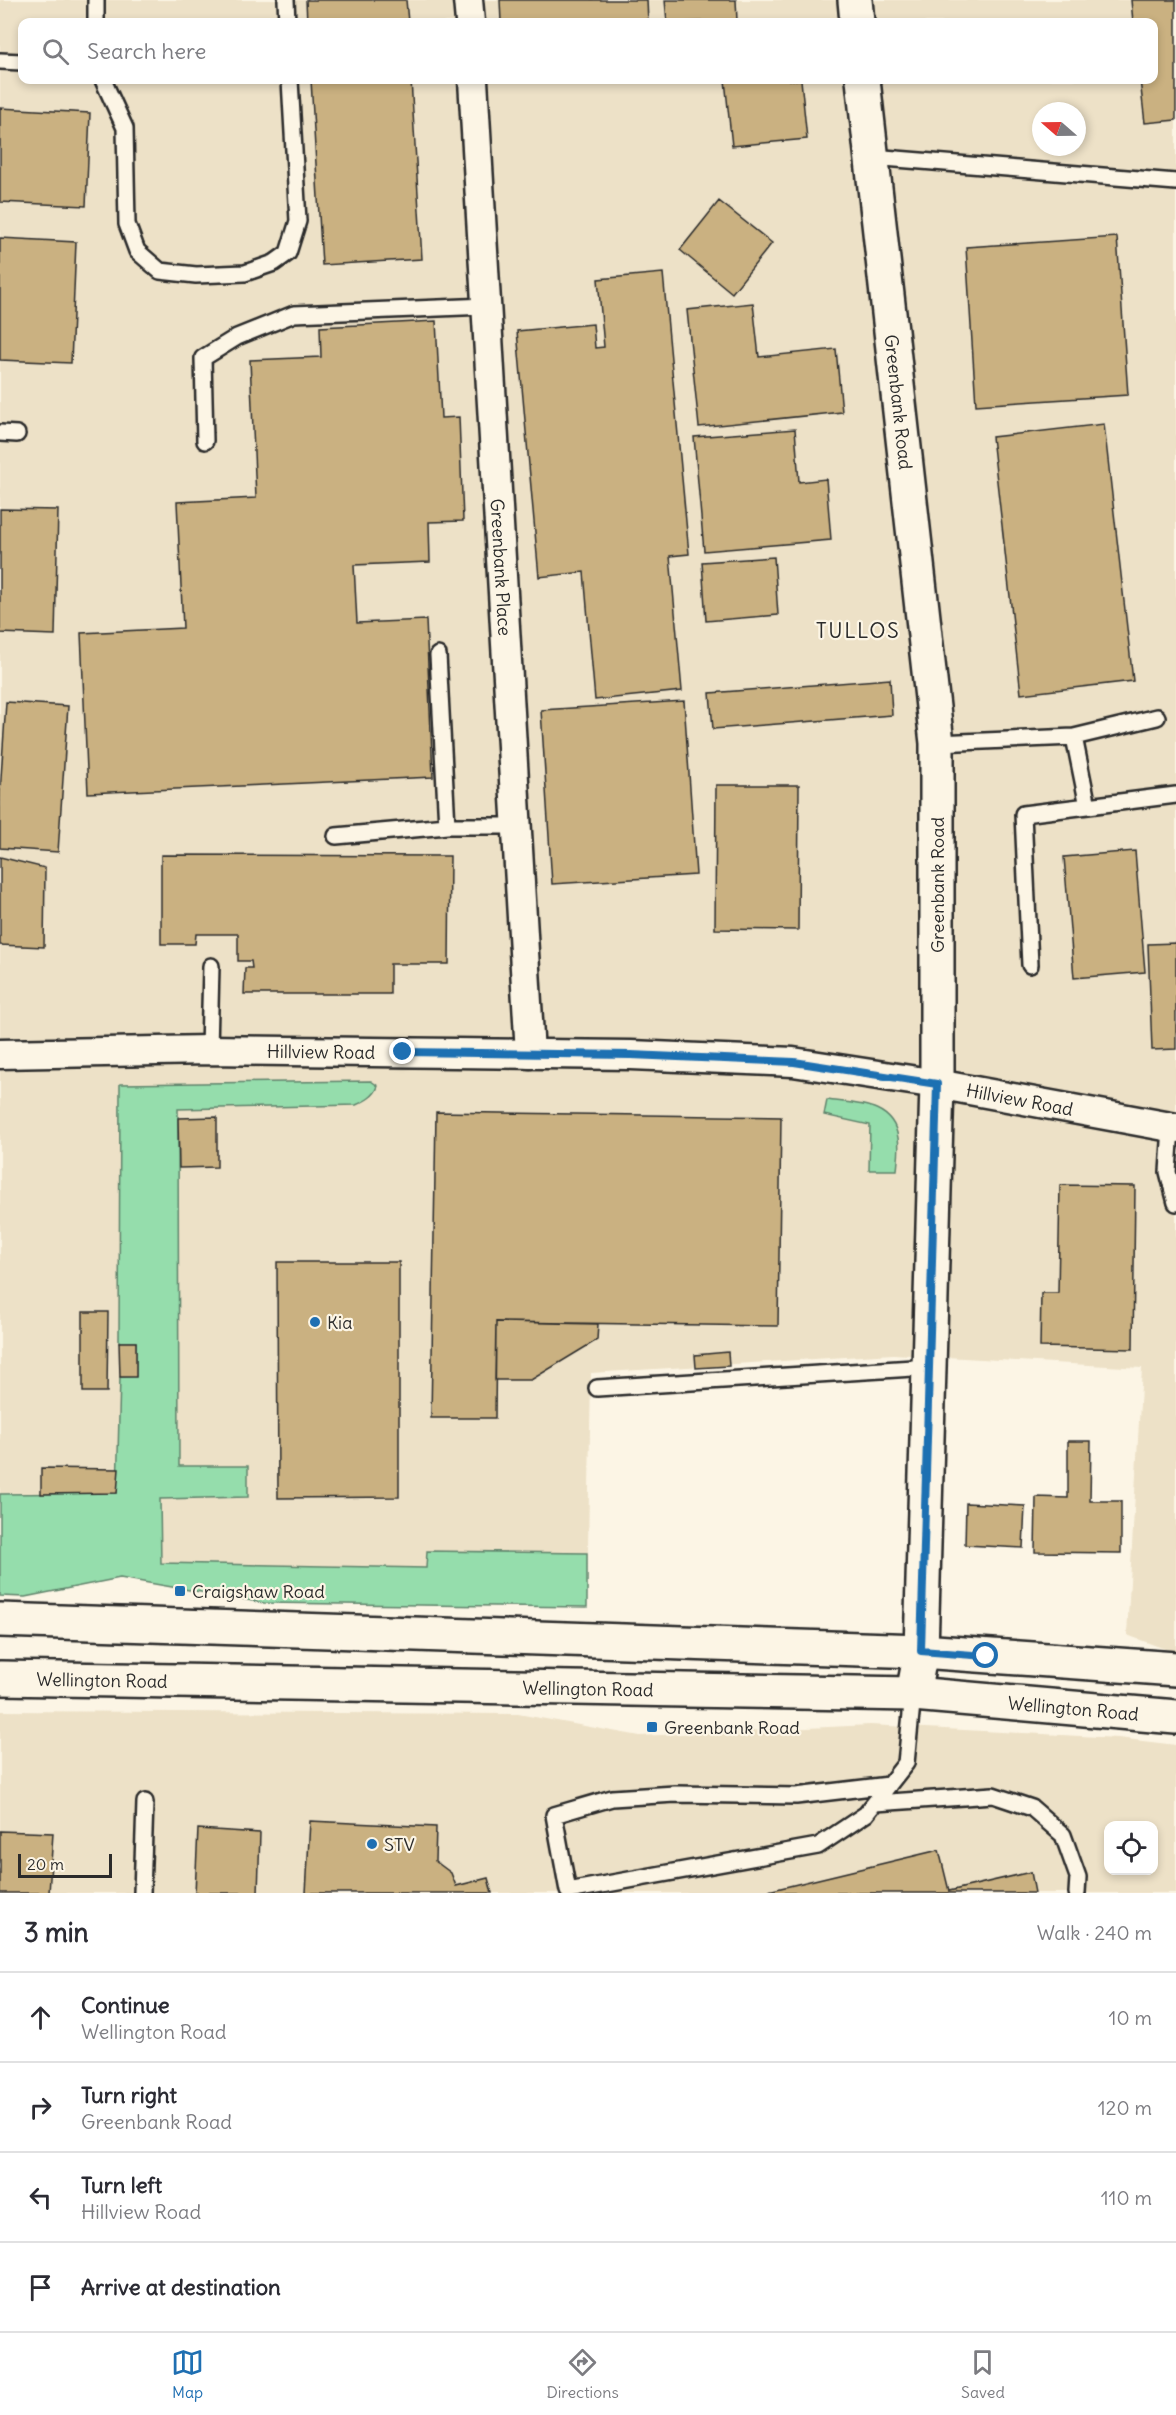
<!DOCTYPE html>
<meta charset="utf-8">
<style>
:root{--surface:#fff;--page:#f7f7f7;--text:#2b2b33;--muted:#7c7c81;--line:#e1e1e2;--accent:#1f6fb2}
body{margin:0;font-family:Delius,sans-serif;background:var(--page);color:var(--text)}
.controls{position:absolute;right:18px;bottom:18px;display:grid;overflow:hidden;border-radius:12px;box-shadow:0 3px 9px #0003}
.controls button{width:54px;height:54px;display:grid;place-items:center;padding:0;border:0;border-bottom:2px solid var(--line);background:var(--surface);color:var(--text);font:30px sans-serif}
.compass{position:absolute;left:1032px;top:102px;width:54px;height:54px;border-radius:50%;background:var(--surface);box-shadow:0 3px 9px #0003;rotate:290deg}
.scale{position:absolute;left:18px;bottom:15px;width:94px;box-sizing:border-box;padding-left:6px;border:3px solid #2b2b2b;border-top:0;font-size:16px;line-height:21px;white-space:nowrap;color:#2b2b2b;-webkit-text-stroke:4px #fcf5e5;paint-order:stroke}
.stop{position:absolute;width:18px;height:18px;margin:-14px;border:4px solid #1f6fb2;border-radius:50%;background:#fff}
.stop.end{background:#1f6fb2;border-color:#fff;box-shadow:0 2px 6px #0008}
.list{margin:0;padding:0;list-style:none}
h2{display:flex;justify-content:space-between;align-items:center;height:78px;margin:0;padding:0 24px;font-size:26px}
h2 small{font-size:20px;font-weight:400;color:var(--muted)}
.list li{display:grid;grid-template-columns:39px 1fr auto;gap:18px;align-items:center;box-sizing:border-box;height:90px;padding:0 24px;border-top:2px solid var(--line)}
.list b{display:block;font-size:22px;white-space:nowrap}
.list p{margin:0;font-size:20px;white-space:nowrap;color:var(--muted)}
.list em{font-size:20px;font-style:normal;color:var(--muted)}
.icon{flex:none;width:33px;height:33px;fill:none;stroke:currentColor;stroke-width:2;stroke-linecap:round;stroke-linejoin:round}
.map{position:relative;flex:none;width:1176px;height:1893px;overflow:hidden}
.search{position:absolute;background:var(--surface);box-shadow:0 3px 9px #0003;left:18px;right:18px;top:18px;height:66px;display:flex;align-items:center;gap:15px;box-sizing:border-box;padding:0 21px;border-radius:12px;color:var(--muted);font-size:22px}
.sheet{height:438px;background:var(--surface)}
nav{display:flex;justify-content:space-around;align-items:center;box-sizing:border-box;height:84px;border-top:2px solid var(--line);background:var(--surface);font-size:16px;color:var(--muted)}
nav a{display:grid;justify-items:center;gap:3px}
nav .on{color:var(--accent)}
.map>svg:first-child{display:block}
.built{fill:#ede1c7;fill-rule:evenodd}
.green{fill:#95ddac;stroke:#60846c;stroke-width:1.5}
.building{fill:#cab181;stroke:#2b2b2b;stroke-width:1.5}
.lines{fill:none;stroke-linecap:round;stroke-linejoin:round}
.service-casing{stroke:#2b2b2b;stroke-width:20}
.minor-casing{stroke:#2b2b2b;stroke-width:33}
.tertiary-casing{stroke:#2b2b2b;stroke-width:38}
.primary-casing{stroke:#2b2b2b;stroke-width:38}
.service{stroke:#fcf5e5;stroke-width:15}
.minor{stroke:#fcf5e5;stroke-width:28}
.tertiary{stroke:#fcf5e5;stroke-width:33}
.primary{stroke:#fcf5e5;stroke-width:33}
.route{stroke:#1f6fb2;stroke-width:8}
.poi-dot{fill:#1f6fb2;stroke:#fcf5e5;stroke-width:2}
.labels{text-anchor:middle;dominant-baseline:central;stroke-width:4.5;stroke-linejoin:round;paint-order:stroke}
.street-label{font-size:18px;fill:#2b2b2b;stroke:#fcf5e5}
.poi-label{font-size:18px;fill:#2b2b2b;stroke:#fcf5e5;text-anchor:start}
.quarter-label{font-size:21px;letter-spacing:1.5px;fill:#2b2b2b;stroke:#fcf5e5}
</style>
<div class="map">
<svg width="1176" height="1893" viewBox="0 0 1176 1893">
<rect width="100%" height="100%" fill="#fcf5e5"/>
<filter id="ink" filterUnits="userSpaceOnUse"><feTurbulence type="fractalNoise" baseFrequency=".0167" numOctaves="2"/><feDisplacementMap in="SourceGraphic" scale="12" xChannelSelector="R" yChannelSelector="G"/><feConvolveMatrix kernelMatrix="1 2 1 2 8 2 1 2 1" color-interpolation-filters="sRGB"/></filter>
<g filter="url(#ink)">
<path class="built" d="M0,0h1176v1653l-49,-18 15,-267 -249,-14 -302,19 -4,234 -323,-4 -144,-25 -95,19 -25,-1zM22,22h1132v58h-1132zM1041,111h36v36h-36z
M0,1711l518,3 122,22 230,-11 248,13 58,7v148h-1176zM1108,1826h46v44h-46z"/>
<path class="green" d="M371,1081l7,5c-3,10 -13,15 -22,19l-178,4 1,357h69v31l-88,2 1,64 265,5 1,-17 160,2v54l-323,-4 -144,-25 -95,19 -25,-1v-102l117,-1 3,-116 16,-1v-34h-17l1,-258z
M827,1100c28,4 66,2 71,38 2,10 0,22 -1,32h-28l1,-45 -46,-10z"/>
<path class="building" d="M306,0h100l2,22h-101z
M500,0h147l1,22h-147z
M665,0h71l1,21 -70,1z
M1131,0h45v120l-31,3 -5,-43h14v-58h-21z
M311,80h100l11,179 -100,6z
M725,80h76l6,59 -75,7z
M0,108l90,5 -4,93 -86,-4z
M719,201l53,42 -40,50 -52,-43z
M1117,237l11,158 -152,10 -10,-158z
M0,238l76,4 -5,121 -71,-3z
M663,273l26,281 -19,2 12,135 -87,9 -11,-128 -45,5 -22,-246 76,-7 2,24 9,-1 -6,-68z
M753,303l6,54 77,-8 6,63 -143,15 -12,-117z
M436,321l5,97 18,-1 4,104 -34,1 1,40 -76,3 3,58 69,-3 7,157 -345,16 -7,-160 102,-5 -6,-126 79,-4 -6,-138 71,-3 -1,-30z
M1104,424l29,257 -112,13 -29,-257z
M795,429l4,53 27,-3 5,61 -127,11 -10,-114z
M0,509l58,1 -3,125 -55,-2z
M774,557l4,58 -72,6 -4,-59z
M890,679l2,36 -179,14 -3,-36z
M684,701l12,174 -144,9 -11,-174z
M6,702l62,4 -10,146 -58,-4v-55z
M716,785h83l-1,145 -83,-1z
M1135,851l10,121 -71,6 -10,-121z
M161,855l289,1 -1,108h-59v30h-146l1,-26h7l-1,-7h-13v-27h-42l-1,10h-34z
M0,857l45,11 -1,79 -44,-2z
M1176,943v106l-24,1 -4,-106z
M436,1112l345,5 -3,209 -282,-4 -1,96h-64z
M217,1117v50l-38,1 -1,-50z
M1060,1185l75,1 -2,163 -93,-2 1,-54h17z
M277,1262h122v235l-121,1z
M83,1312h25l-1,80h-24z
M496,1322l102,2 -1,16 -66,40h-36z
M119,1342h17v35h-16z
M728,1352l1,14 -33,2 -1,-13z
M1068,1441h23l-1,60h31v52l-86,-1 1,-55 32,1z
M41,1468l78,1 -2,24 -76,1z
M966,1503l59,3 -2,42 -58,-3z
M310,1821l126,6 -1,34 16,12 5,13 32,-8 4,15h-186z
M198,1829l62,4 -2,60h-63z
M0,1831l53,2 -4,60h-49z
M939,1850l10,41 82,-19 4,21h-275z"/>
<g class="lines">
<g class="service-casing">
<path id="service" d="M96,0v22
M286,0l1,22
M0,61l22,1
M103,80l22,48 2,96 10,27 23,20 36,4 49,-2 29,-10 14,-10 10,-32 -8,-141
M872,157l304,25
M0,433l17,1
M205,441l-2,-83 34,-21 57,-23 193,-8
M438,655l9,171h69
M1074,737l83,-20
M937,743l137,-6 14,69 88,-11
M336,836l111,-10
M1030,965l-7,-151 65,-8
M209,1050l2,-84
M1171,1127l-3,45 8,31
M597,1388l332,-21
M889,1785l-93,11 -121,-2 -63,4 -58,17 14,76 250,-45 48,-32 40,-51 7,-69
M875,1803l118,-8 39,13 31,27 15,42 -1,16
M142,1893l3,-91"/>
</g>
<g class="minor-casing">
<g id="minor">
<path d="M468,0l2,22"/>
<path id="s1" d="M473,80l57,974"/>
<path id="s2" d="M0,1054l209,-4 422,5 162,7 144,22 239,44"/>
</g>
</g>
<g class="tertiary-casing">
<g id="tertiary">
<path d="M855,0l2,22"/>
<path id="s3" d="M863,80l74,663v341l-16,567 -8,43"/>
</g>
</g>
<g class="primary-casing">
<g id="primary">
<path d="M0,1620l921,31 255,18"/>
<path id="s4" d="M0,1678l913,16 263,23"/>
</g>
</g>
<use href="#service" class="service"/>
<use href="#minor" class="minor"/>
<use href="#tertiary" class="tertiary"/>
<use href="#primary" class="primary"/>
</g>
</g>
<g class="lines" filter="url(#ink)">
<path class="route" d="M403,1052l228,3 163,7 143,22 -16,567 65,5"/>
</g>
<g class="poi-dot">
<circle cx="315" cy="1322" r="6"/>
<rect x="174" y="1585" width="12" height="12" rx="3"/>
<rect x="646" y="1721" width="12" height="12" rx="3"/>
<circle cx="372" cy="1844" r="6"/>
</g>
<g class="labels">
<g class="street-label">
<text stroke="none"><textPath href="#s3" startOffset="324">Greenbank Road</textPath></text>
<text stroke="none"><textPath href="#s1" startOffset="488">Greenbank Place</textPath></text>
<text transform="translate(937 885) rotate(-90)">Greenbank Road</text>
<text stroke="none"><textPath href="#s2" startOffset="321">Hillview Road</textPath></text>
<text stroke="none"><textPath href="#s2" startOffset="1023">Hillview Road</textPath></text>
<text stroke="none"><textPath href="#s4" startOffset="102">Wellington Road</textPath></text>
<text stroke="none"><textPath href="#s4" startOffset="588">Wellington Road</textPath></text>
<text stroke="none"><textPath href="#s4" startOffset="1074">Wellington Road</textPath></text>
</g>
<g class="poi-label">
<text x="327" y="1322">Kia</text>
<text x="192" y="1591">Craigshaw Road</text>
<text x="664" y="1727">Greenbank Road</text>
<text x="384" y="1844">STV</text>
</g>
<g class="quarter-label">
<text x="858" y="630">TULLOS</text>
</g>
</g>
</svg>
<div class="controls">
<button><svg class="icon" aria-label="locate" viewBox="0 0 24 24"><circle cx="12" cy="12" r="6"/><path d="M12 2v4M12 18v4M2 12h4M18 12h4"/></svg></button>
</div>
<svg class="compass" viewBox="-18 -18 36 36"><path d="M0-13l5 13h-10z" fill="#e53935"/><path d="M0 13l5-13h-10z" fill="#7c7c81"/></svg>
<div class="scale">20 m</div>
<div class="stop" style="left:986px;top:1656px"></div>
<div class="stop end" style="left:403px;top:1052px"></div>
<div class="search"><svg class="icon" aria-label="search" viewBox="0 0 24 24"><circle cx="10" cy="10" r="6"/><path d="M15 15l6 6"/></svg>Search here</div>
</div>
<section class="sheet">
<h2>3 min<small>Walk · 240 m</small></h2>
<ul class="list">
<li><svg class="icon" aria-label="ahead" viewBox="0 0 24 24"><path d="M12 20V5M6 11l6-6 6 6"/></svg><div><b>Continue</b><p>Wellington Road</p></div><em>10 m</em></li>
<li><svg class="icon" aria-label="right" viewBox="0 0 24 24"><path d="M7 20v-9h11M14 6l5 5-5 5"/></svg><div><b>Turn right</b><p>Greenbank Road</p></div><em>120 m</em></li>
<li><svg class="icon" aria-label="left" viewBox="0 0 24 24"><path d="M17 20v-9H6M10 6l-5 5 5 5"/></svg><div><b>Turn left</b><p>Hillview Road</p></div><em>110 m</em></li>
<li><svg class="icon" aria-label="arrive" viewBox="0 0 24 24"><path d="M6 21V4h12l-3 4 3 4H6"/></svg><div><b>Arrive at destination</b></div></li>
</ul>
</section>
<nav>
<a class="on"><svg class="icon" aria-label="map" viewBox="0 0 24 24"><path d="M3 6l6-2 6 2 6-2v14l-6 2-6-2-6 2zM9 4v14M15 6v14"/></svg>Map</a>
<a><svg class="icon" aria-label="directions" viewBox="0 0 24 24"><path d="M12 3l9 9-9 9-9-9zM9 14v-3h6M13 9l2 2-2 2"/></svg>Directions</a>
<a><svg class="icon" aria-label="saved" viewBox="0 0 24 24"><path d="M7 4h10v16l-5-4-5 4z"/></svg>Saved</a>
</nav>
